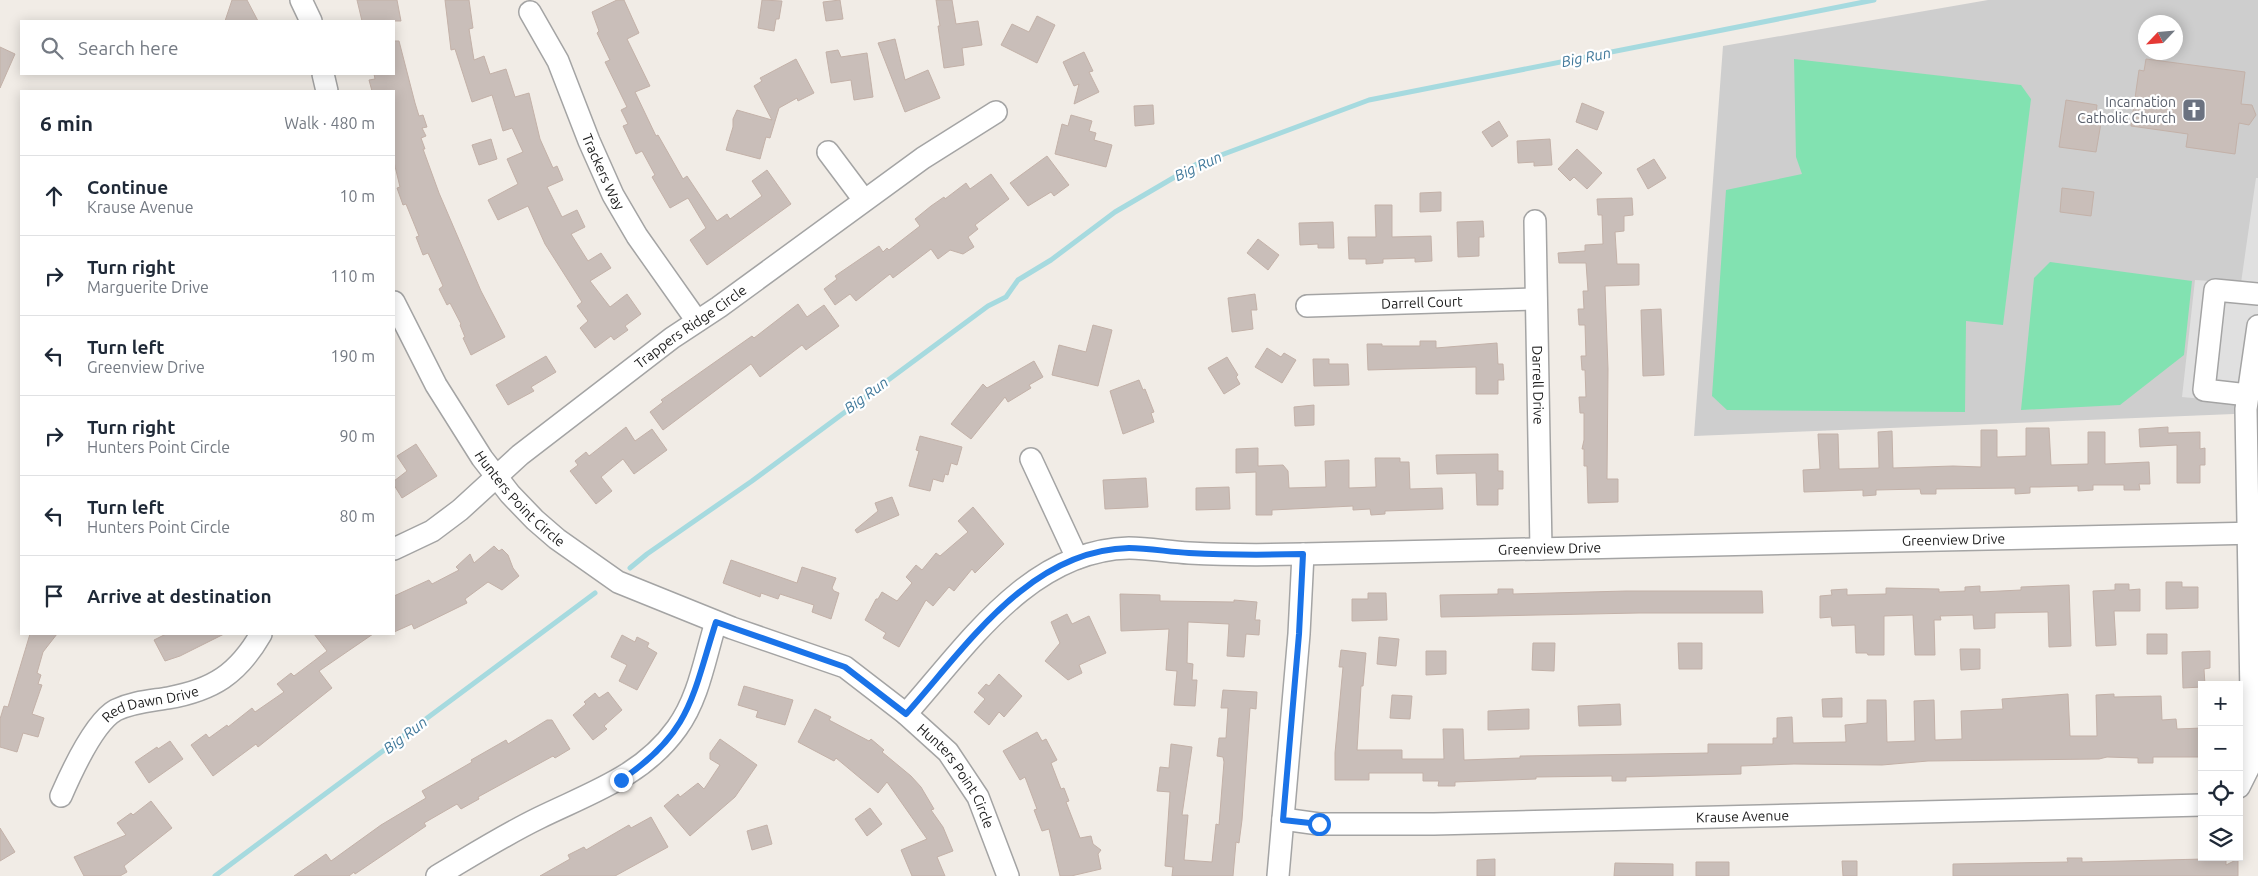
<!DOCTYPE html>
<meta charset="utf-8">
<style>
:root{--surface:#fff;--page:#f2f2f3;--text:#1f2937;--muted:#747a83;--line:#e0e1e3}
body{margin:0;font-family:Ubuntu,sans-serif;background:var(--page);color:var(--text)}
.controls{position:absolute;right:15px;bottom:15px;display:grid;overflow:hidden;border-radius:0px;box-shadow:0 2px 12px #0003}
.controls button{width:45px;height:45px;display:grid;place-items:center;padding:0;border:0;border-bottom:1px solid var(--line);background:var(--surface);color:var(--text);font:25px sans-serif}
.compass{position:absolute;left:2138px;top:15px;width:45px;height:45px;border-radius:50%;background:var(--surface);box-shadow:0 2px 12px #0003;rotate:244deg}
.stop{position:absolute;width:15px;height:15px;margin:-11px;border:4px solid #1a73e8;border-radius:50%;background:#fff}
.stop.end{background:#1a73e8;border-color:#fff;box-shadow:0 1px 5px #0008}
.list{margin:0;padding:0;list-style:none}
h2{display:flex;justify-content:space-between;align-items:center;height:65px;margin:0;padding:0 20px;font-size:21px}
h2 small{font-size:16px;font-weight:400;color:var(--muted)}
.list li{display:grid;grid-template-columns:32px 1fr auto;gap:15px;align-items:center;box-sizing:border-box;height:80px;padding:0 20px;border-top:1px solid var(--line)}
.list b{display:block;font-size:19px;white-space:nowrap}
.list p{margin:0;font-size:16px;white-space:nowrap;color:var(--muted)}
.list em{font-size:16px;font-style:normal;color:var(--muted)}
.icon{flex:none;width:28px;height:28px;fill:none;stroke:currentColor;stroke-width:2;stroke-linecap:round;stroke-linejoin:round}
.map{position:relative;flex:none;width:2258px;height:876px;overflow:hidden}
.search{position:absolute;background:var(--surface);box-shadow:0 2px 12px #0003;left:20px;top:20px;width:375px;height:55px;display:flex;align-items:center;gap:12px;box-sizing:border-box;padding:0 18px;border-radius:0px;color:var(--muted);font-size:19px}
.panel{position:absolute;background:var(--surface);box-shadow:0 2px 12px #0003;left:20px;top:90px;width:375px;height:545px;border-radius:0px}
.map>svg:first-child{display:block}
.religious{fill:#cecece;fill-rule:evenodd}
.pitch{fill:#82e2b1}
.parking{fill:#e0e0e0}
.lines{fill:none;stroke-linecap:round;stroke-linejoin:round}
.stream{stroke:#a6dadf;stroke-width:5}
.building{fill:#c9beb9;stroke:#c3b1a8}
.minor-casing{stroke:#a4a4a4;stroke-width:24}
.minor{stroke:#fff;stroke-width:21}
.route{stroke:#1a73e8;stroke-width:6}
.labels{text-anchor:middle;dominant-baseline:central;stroke-width:4.5;stroke-linejoin:round;paint-order:stroke}
.worship-label{font-size:14px;fill:#5b616d;stroke:#fff;text-anchor:end}
.street-label{font-size:14px;fill:#202020;stroke:#fff}
.water-label{font-size:15px;font-style:italic;fill:#41799b;stroke:#fff}
</style>
<div class="map">
<svg width="2258" height="876" viewBox="0 0 2258 876">
<rect width="100%" height="100%" fill="#f1ece6"/>
<path class="religious" d="M1988,0h270v413l-564,23 29,-390zM2146,22h30v30h-30z"/>
<path class="pitch" d="M1794,59l227,26 10,14 -28,226 -37,-4 -1,91 -238,-2 -15,-14 14,-206 76,-16 -6,-17z
M2050,262l142,19 -8,74 -64,50 -99,5 13,-132z"/>
<path class="parking" d="M2256,178h2v210l-24,14 -52,-5 13,-117 46,3z"/>
<g class="lines">
<path class="stream" d="M630,568l17,-14 105,-73 236,-175 18,-9 12,-17 33,-20 64,-48 82,-48 172,-64 505,-100
M215,876l380,-283"/>
</g>
<path class="building" d="M232,0h15l11,21h-33z
M357,0h40l4,21h-39z
M445,0h24l4,28 -4,1 5,31 10,-4 6,18 16,-5 9,28 14,-4 11,46 13,29 4,-2 6,14 -16,7 15,30 15,-7 8,17 -14,7 17,27 13,-8 10,15 -21,13 20,26 17,-13 14,20 -16,12 3,4 -14,10 -3,-4 -16,12 -15,-20 8,-7 -11,-15 5,-4 -37,-58 -17,-38 -30,14 -10,-20 30,-16 -11,-25 16,-7 -11,-24 -9,3 -11,-36 -20,7 -17,-53 -4,1z
M617,0h7l15,33 -12,6 23,47 -15,6 21,44 2,-1 25,44 4,-3 30,45 10,-7 3,5 32,-23 -10,-15 15,-11 24,34 -84,61 -17,-25 16,-12 -18,-30 -18,10 -18,-31 3,-2 -13,-24 -6,3 -13,-28 5,-2 -7,-14 6,-3 -22,-45 5,-2 -13,-27 2,-2 -7,-19z
M762,0l20,1 -3,18h-3l-2,12 -16,-3z
M840,0l3,19 -17,2 -3,-19z
M936,0h16l4,24 22,-3 4,24 -20,3 2,17 -20,3 -6,-42h2z
M1037,16l18,9 -18,38 -36,-18 11,-21 17,8z
M895,39l10,41 23,-10 12,28 -35,14 -27,-69z
M394,41h5l16,62 4,13 4,-1 4,12 -5,1 4,8 -5,2 4,11h-2l16,44 42,98 24,46 -34,18 -8,-17 2,-1 -5,-12 1,-1 -11,-21 -3,2 -8,-16 4,-3 -15,-33 -5,2 -7,-18 3,-1 -13,-32 -3,1 -6,-17 3,-1 -6,-25v-71h-22l-3,-11 6,-1 -1,-5h20z
M0,47l15,7 -15,34z
M838,50l3,7 26,-4 6,44 -19,3 -3,-20 -20,3 -5,-31z
M1084,52l9,19 -4,1 10,20 -25,12 5,-20 -5,2 -11,-24z
M796,59l18,34 -16,8 -1,-3 -18,10 -9,30 -4,-1 -6,22 -34,-9 7,-23v-8l4,-9 35,10 -18,-34 8,-5 -2,-3z
M2146,59l99,13 -4,32 11,1 4,10 -7,10 -10,-2 -4,31 -49,-7 2,-13 -57,-8 8,-56 5,1z
M2066,100l31,5 -2,17 6,1 -5,29 -37,-5z
M1582,103l22,9 -7,18 -21,-8z
M1153,105l1,19 -19,2 -1,-20z
M1071,115l21,6 -3,10 7,2 -2,7 18,5 -6,22 -51,-13 7,-30 6,2z
M1499,121l9,15 -16,11 -10,-15z
M491,139l6,20 -18,6 -7,-20z
M1550,139l2,26 -18,1v-4l-16,1 -1,-22z
M1577,149l25,24 -15,16 -13,-12 -4,4 -12,-12z
M1047,156l22,29 -15,11 -3,-4 -23,14 -18,-23z
M1654,159l12,19 -18,11 -11,-20z
M991,174l18,25 -34,26 3,4 -10,8 6,10 -11,7 -13,-4 -12,9 -7,-10 -38,29 -3,-4 -34,27 -6,-7 -15,11 -11,-16 13,-10 -2,-3 44,-30 4,6 4,-4 2,2 31,-24 -5,-7 16,-13 13,-9 1,2 21,-16 4,6z
M2062,188l32,4 -3,24 -31,-4z
M1441,192v19l-21,1v-19z
M1632,198l1,17 -9,1v15l-9,1 2,32h22v21l-34,1 3,83 -1,110h11v23l-30,1 -1,-37h-3v-17h-2l2,-9v-27h-4l-1,-16h7l-1,-27h-3l-1,-14h5l-1,-31h-6l-1,-16h6l-1,-18h5l-2,-28h-27l-1,-10 27,-2v-6l18,-1 -1,-29h-4l-1,-16z
M1375,205h17v32l39,-1 1,25 -17,1v-4l-32,1v4l-17,1v-5h-17l-1,-22h28z
M1483,221l1,16h-5v19l-21,1 -1,-35z
M1333,222l1,26h-16v-4l-18,1 -1,-22z
M1258,239l21,16 -11,15 -21,-17z
M1255,294l2,16h-6l2,19 -21,3 -4,-34z
M798,304l9,13 17,-12 15,21 -33,24 -4,-5 -42,32 -9,-13 -88,66 -13,-18 13,-10 -2,-2 91,-64 2,2z
M1661,309l3,66 -21,1 -2,-66z
M1093,325l19,5 -14,56 -46,-11 7,-30 27,7z
M1420,341h16v7l61,-5 1,21h5l1,16h-6v14h-22v-27l-108,3 -1,-26h15v2h38z
M1267,348l14,9 3,-4 12,7 -14,23 -27,-16z
M546,356l10,16 -25,15 3,4 -26,14 -12,-20z
M1227,357l11,18 -2,2 4,7 -16,10 -16,-26z
M1313,359h16v5h19l1,21 -35,1z
M1034,361l9,16 -14,8 2,3 -23,14 -3,-5 -34,42 -20,-15 32,-40 4,4z
M1139,380l4,10 2,-1 9,23 -3,1 3,9 -31,12 -13,-43z
M1314,405v20l-19,1 -1,-19z
M626,427l9,14 17,-12 15,21 -33,24 -11,-15 -22,18 11,14 -16,13 -26,-33 8,-6 -3,-4 11,-9 3,4z
M2168,427v6l32,-1v17l5,-1v17h-5v18h-23v-38l-37,2 -1,-18z
M2026,428h23l2,37 37,-1v-32h17v32l44,-2 1,22h-11l1,6h-16v-5h-31v5l-15,1v-5l-39,1h-9v6l-15,1v-6l-79,1v5h-15l-1,-5 -44,1v5l-13,1v-6l-59,2 -1,-22 17,-1 -2,-35h20l1,35 40,-1 -1,-36 14,-1 1,37 60,-2 28,1v-37h16v27l29,-1z
M920,436l42,11 -5,18 -6,-2 -3,12 -3,-1 -2,8 -10,-3 -3,12 -21,-5 10,-35 -3,-1z
M416,444l21,32 -35,22 -8,-13v-4l13,-10 -10,-15z
M1258,448v18l25,-1 5,6 1,17 37,-1 -1,-26 24,-1v28l27,-1 -1,-29h25v4h9l1,27 32,-1 1,21 -58,2v3l-14,1 -1,-6 -17,1v-4l-81,4v5h-16v-43l-20,1v-24z
M1498,454v17h5v18h-5v16h-21l-1,-32 -39,1 -1,-19z
M1146,478l2,29 -43,2 -2,-29z
M1229,487l1,22 -34,1v-22z
M892,497l7,18 -42,18 -2,-3 23,-19 -3,-8z
M973,507l31,37 -29,29 -3,-4 -18,22 -5,-4 -16,19 -7,-6 -27,47 -16,-9 3,-5 -21,-13 11,-21h2l4,-7 15,9 15,-18 -6,-6 10,-12 6,5 14,-17 4,3 28,-24 -10,-11z
M494,546l5,5 3,-2 6,6 5,13 6,8 -17,14 -14,-8 -23,17 2,4 -53,26 -2,-5 -18,8v-36l35,-16 3,4 27,-14 -3,-3 14,-13 4,9z
M731,560l66,23 5,-16 34,11 -4,10 2,3 5,2 -8,26 -19,-7 2,-7 -34,-11 -2,5 -17,-6 -1,4 -37,-14z
M2166,582h16v5h16v21l-32,1z
M2115,584h14v6l11,-1v22h-26l2,34 -20,1 -3,-55 22,-1z
M2069,585l2,61 -22,1 -1,-35 -53,1v15l-21,1 -1,-14 -33,1 1,4h-7l1,35h-20l-2,-40 -29,1v39h-16l-1,-2h-11l-1,-28 -23,1 -1,-9 -11,1v-22l12,-1 -1,-5 16,-1v6l39,-1v-6l53,1v3l26,-1v-4l15,-1v6l41,-2v-3z
M1498,589h15v5l113,-3h136l1,22h-124l-198,4 -1,-22 58,-1z
M1368,593h18l1,27 -35,1v-22h16z
M1120,594l40,1v6l74,1v-2l23,2 -2,18h5l-1,15 -13,-1 -2,23 -17,-1 2,-32 -41,-2 -1,41 6,1 -1,16h5l-2,26 -21,-1 3,-34 -11,-1 3,-41 -48,2z
M1067,614l5,10 17,-8 17,37 -27,12 3,8 -14,7 -23,-19 15,-18 -9,-21z
M30,634h27l-14,18 -6,21 4,2 -3,9 4,1 -10,29 12,4 -6,19 -15,-4 -6,19 -17,-5v-28l4,-13 4,1z
M166,634h58l-44,22 -15,5 -11,-21z
M314,634h59l-54,37 13,17 -74,59 -2,-3 -43,32 -22,-31 15,-11 3,4 18,-13 1,2 24,-19 3,4 29,-20 -7,-8 14,-11 3,3 33,-25z
M2147,634h20v20h-20z
M622,635l13,7 2,-5 12,6 -2,4 10,6 -20,37 -18,-9 8,-16 -16,-8z
M1379,637l20,2 -3,27 -19,-2z
M1533,643h22l-1,28 -22,-1z
M1678,643h24v26h-23z
M1960,649h20v20l-19,1z
M1341,650l25,3 -3,33h-2l-4,64h45v9h42l-1,-30h20l1,31 56,-2v-2l188,-3v-9h65v-6h4v-20l15,-1 1,26 53,-1 -1,-17 22,-2v-23h19l1,42 28,-1 -1,-40 20,-1 1,40 27,-1 -1,-28 42,-2 -1,-10 66,-5 2,42h27l-1,-41 18,-1v3l47,-1 1,24 14,-1 1,10 25,-1v29h-49v6h-15v-5l-31,-1 -8,2 -171,2 -46,4 -88,-1 -53,2v8l-115,3v4h-14v-5l-76,1v2l-81,3v4h-17l1,-5h-16v-8h-54v7h-34v-27l8,-86h-4z
M1426,651h20v23l-20,1z
M2210,651v17l-6,1 1,16h-3v2l-19,1 -1,-36z
M999,674l23,22 -18,21 -5,-5 -10,13 -15,-13 11,-13 -7,-6 8,-9 3,2z
M744,686l49,14 -8,25 -29,-8 2,-6 -20,-6z
M1223,690l34,2 -1,17 -6,-1 -8,112 -3,23 -3,-1 -3,34h-61l1,-9 -8,-1 5,-74 -13,-1 3,-24 9,1 2,-24 21,3 -10,68h6l-4,45 28,2 4,-38 3,1 5,-63 -1,-5 -6,-1 2,-18h7l2,-30h-7z
M608,692l14,18 -18,16 3,3 -14,11 -20,-25 13,-11 -2,-2 11,-9 4,5z
M1392,695l20,1 -2,23 -20,-1z
M1842,698v19h-19l-1,-18z
M1620,704l1,21 -42,1 -1,-20z
M815,709l16,8 -2,3 40,21 2,-2 13,11 -2,2 29,24 10,11 13,22 -3,1 12,17 10,24 -16,6 8,19h-33l-11,-26 26,-11 -40,-57 -9,11 -42,-35 -2,3 -36,-19z
M1529,709v20l-41,1v-19z
M547,720h5l18,29 -15,9 -2,-2 -75,41 1,2 -18,10 -4,-5 -33,19 2,3 -71,48 -1,-2 -5,4h-55l32,-22 5,7 50,-36 45,-27 -4,-7 50,-29 -1,-2 35,-20 2,4z
M1037,732l5,9 4,-2 11,21 -6,3 10,26 3,-1 5,13 -3,1 14,36 11,-2 2,8 8,6 -3,4 3,15 -30,7h-11l-11,-47 -7,2 -8,-21 3,-1 -12,-32 -5,3 -17,-29z
M720,739l37,26 -22,32 -45,39 -26,-30 14,-12 2,3 18,-14 6,6 16,-24 -10,-6v-6z
M170,741l13,18 -34,24 -14,-21 22,-15 1,2z
M151,801l21,27 -48,38 3,6 -7,4h-36l-10,-19 52,-22 -9,-12 14,-10 2,2z
M870,808l12,16 -15,12 -12,-17z
M651,817l17,30 -53,29h-75l30,-17 -2,-4 16,-8 2,3 43,-25 2,3z
M767,825l5,19 -20,6 -5,-19z
M0,828l15,24 -15,9z
M2212,857h14v8l12,-6v17h-285v-12l115,-2 -1,-4h15v4l122,-3z
M1495,859v17h-18v-16z
M1842,861h15v15h-14z
M1696,862h33v14h-33z
M1615,863l58,1v12h-59z"/>
<g class="lines">
<g class="minor-casing">
<g id="minor">
<path d="M301,0l10,21"/>
<path id="s1" d="M530,12l28,49 31,80 24,54 24,41 60,85"/>
<path d="M323,74l4,17"/>
<path d="M828,152l36,48"/>
<path id="s2" d="M1535,221l6,328"/>
<path id="s3" d="M394,302l42,83 46,73 28,36 25,26 22,19 61,43 114,46 113,39 61,47 42,38 30,45 30,79"/>
<path id="s4" d="M1307,306l229,-7"/>
<path d="M2248,395l-44,-5 11,-100 43,4"/>
<path d="M1031,459l46,99"/>
<path id="s5" d="M394,549l38,-18 28,-21 60,-55 152,-117 47,-31 204,-149 73,-46"/>
<path id="s6" d="M906,714c60,-67 123,-164 223,-166 20,0 40,4 60,5 38,2 76,2 114,1l955,-21"/>
<path d="M2239,787l11,-22 2,-12 -6,-344 12,-83"/>
<path id="s7" d="M61,796c10,-23 33,-74 55,-86 17,-8 34,-9 52,-12 45,-8 70,-24 93,-64"/>
<path id="s8" d="M1283,819l36,5h115l768,-19"/>
<path d="M437,876c34,-20 67,-41 102,-58 51,-25 104,-42 138,-90 22,-30 28,-71 39,-106"/>
<path d="M1278,876l21,-242 4,-80"/>
</g>
</g>
<use href="#minor" class="minor"/>
</g>
<g class="lines">
<path class="route" d="M621,780c70,-47 71,-83 95,-158l129,45 61,47c60,-67 123,-164 223,-166 20,0 40,4 60,5 38,2 76,2 114,1l-4,80 -16,186 36,4"/>
</g>
<defs>
<g id="church-square" transform="scale(1.25)"><rect x="-9" y="-9" width="18" height="18" rx="4" fill="#6b7280" stroke="#fff"/><path d="M-1.2-6h2.4v3.5h3.3v2.4h-3.3V6h-2.4V-.1h-3.3v-2.4h3.3Z" fill="#fff"/></g>
</defs>
<g fill-rule="evenodd">
<use href="#church-square" x="2194" y="110"/>
</g>
<g class="labels">
<g class="worship-label">
<text x="2176" y="102">Incarnation<tspan x="2176" dy="16">Catholic Church</tspan></text>
</g>
<g class="street-label">
<text stroke="none"><textPath href="#s1" startOffset="176">Trackers Way</textPath></text>
<text stroke="none"><textPath href="#s4" startOffset="115">Darrell Court</textPath></text>
<text stroke="none"><textPath href="#s5" startOffset="372">Trappers Ridge Circle</textPath></text>
<text stroke="none"><textPath href="#s2" startOffset="164">Darrell Drive</textPath></text>
<text stroke="none"><textPath href="#s3" startOffset="235">Hunters Point Circle</textPath></text>
<text stroke="none"><textPath href="#s6" startOffset="1112">Greenview Drive</textPath></text>
<text stroke="none"><textPath href="#s6" startOffset="708">Greenview Drive</textPath></text>
<text stroke="none"><textPath href="#s7" startOffset="138">Red Dawn Drive</textPath></text>
<text stroke="none"><textPath href="#s3" startOffset="765">Hunters Point Circle</textPath></text>
<text stroke="none"><textPath href="#s8" startOffset="460">Krause Avenue</textPath></text>
</g>
<g class="water-label">
<text transform="translate(1586 57) rotate(-11)">Big Run</text>
<text transform="translate(1198 166) rotate(-25)">Big Run</text>
<text transform="translate(866 395) rotate(-36)">Big Run</text>
<text transform="translate(405 735) rotate(-37)">Big Run</text>
</g>
</g>
</svg>
<div class="controls">
<button>+</button>
<button>−</button>
<button><svg class="icon" aria-label="locate" viewBox="0 0 24 24"><circle cx="12" cy="12" r="6"/><path d="M12 2v4M12 18v4M2 12h4M18 12h4"/></svg></button>
<button><svg class="icon" aria-label="layers" viewBox="0 0 24 24"><path d="M12 4l9 5-9 5-9-5zM3 14l9 5 9-5"/></svg></button>
</div>
<svg class="compass" viewBox="-18 -18 36 36"><path d="M0-13l5 13h-10z" fill="#e53935"/><path d="M0 13l5-13h-10z" fill="#747a83"/></svg>
<div class="stop" style="left:1319px;top:824px"></div>
<div class="stop end" style="left:621px;top:780px"></div>
<div class="search"><svg class="icon" aria-label="search" viewBox="0 0 24 24"><circle cx="10" cy="10" r="6"/><path d="M15 15l6 6"/></svg>Search here</div>
<section class="panel">
<h2>6 min<small>Walk · 480 m</small></h2>
<ul class="list">
<li><svg class="icon" aria-label="ahead" viewBox="0 0 24 24"><path d="M12 20V5M6 11l6-6 6 6"/></svg><div><b>Continue</b><p>Krause Avenue</p></div><em>10 m</em></li>
<li><svg class="icon" aria-label="right" viewBox="0 0 24 24"><path d="M7 20v-9h11M14 6l5 5-5 5"/></svg><div><b>Turn right</b><p>Marguerite Drive</p></div><em>110 m</em></li>
<li><svg class="icon" aria-label="left" viewBox="0 0 24 24"><path d="M17 20v-9H6M10 6l-5 5 5 5"/></svg><div><b>Turn left</b><p>Greenview Drive</p></div><em>190 m</em></li>
<li><svg class="icon" aria-label="right" viewBox="0 0 24 24"><path d="M7 20v-9h11M14 6l5 5-5 5"/></svg><div><b>Turn right</b><p>Hunters Point Circle</p></div><em>90 m</em></li>
<li><svg class="icon" aria-label="left" viewBox="0 0 24 24"><path d="M17 20v-9H6M10 6l-5 5 5 5"/></svg><div><b>Turn left</b><p>Hunters Point Circle</p></div><em>80 m</em></li>
<li><svg class="icon" aria-label="arrive" viewBox="0 0 24 24"><path d="M6 21V4h12l-3 4 3 4H6"/></svg><div><b>Arrive at destination</b></div></li>
</ul>
</section>
</div>
